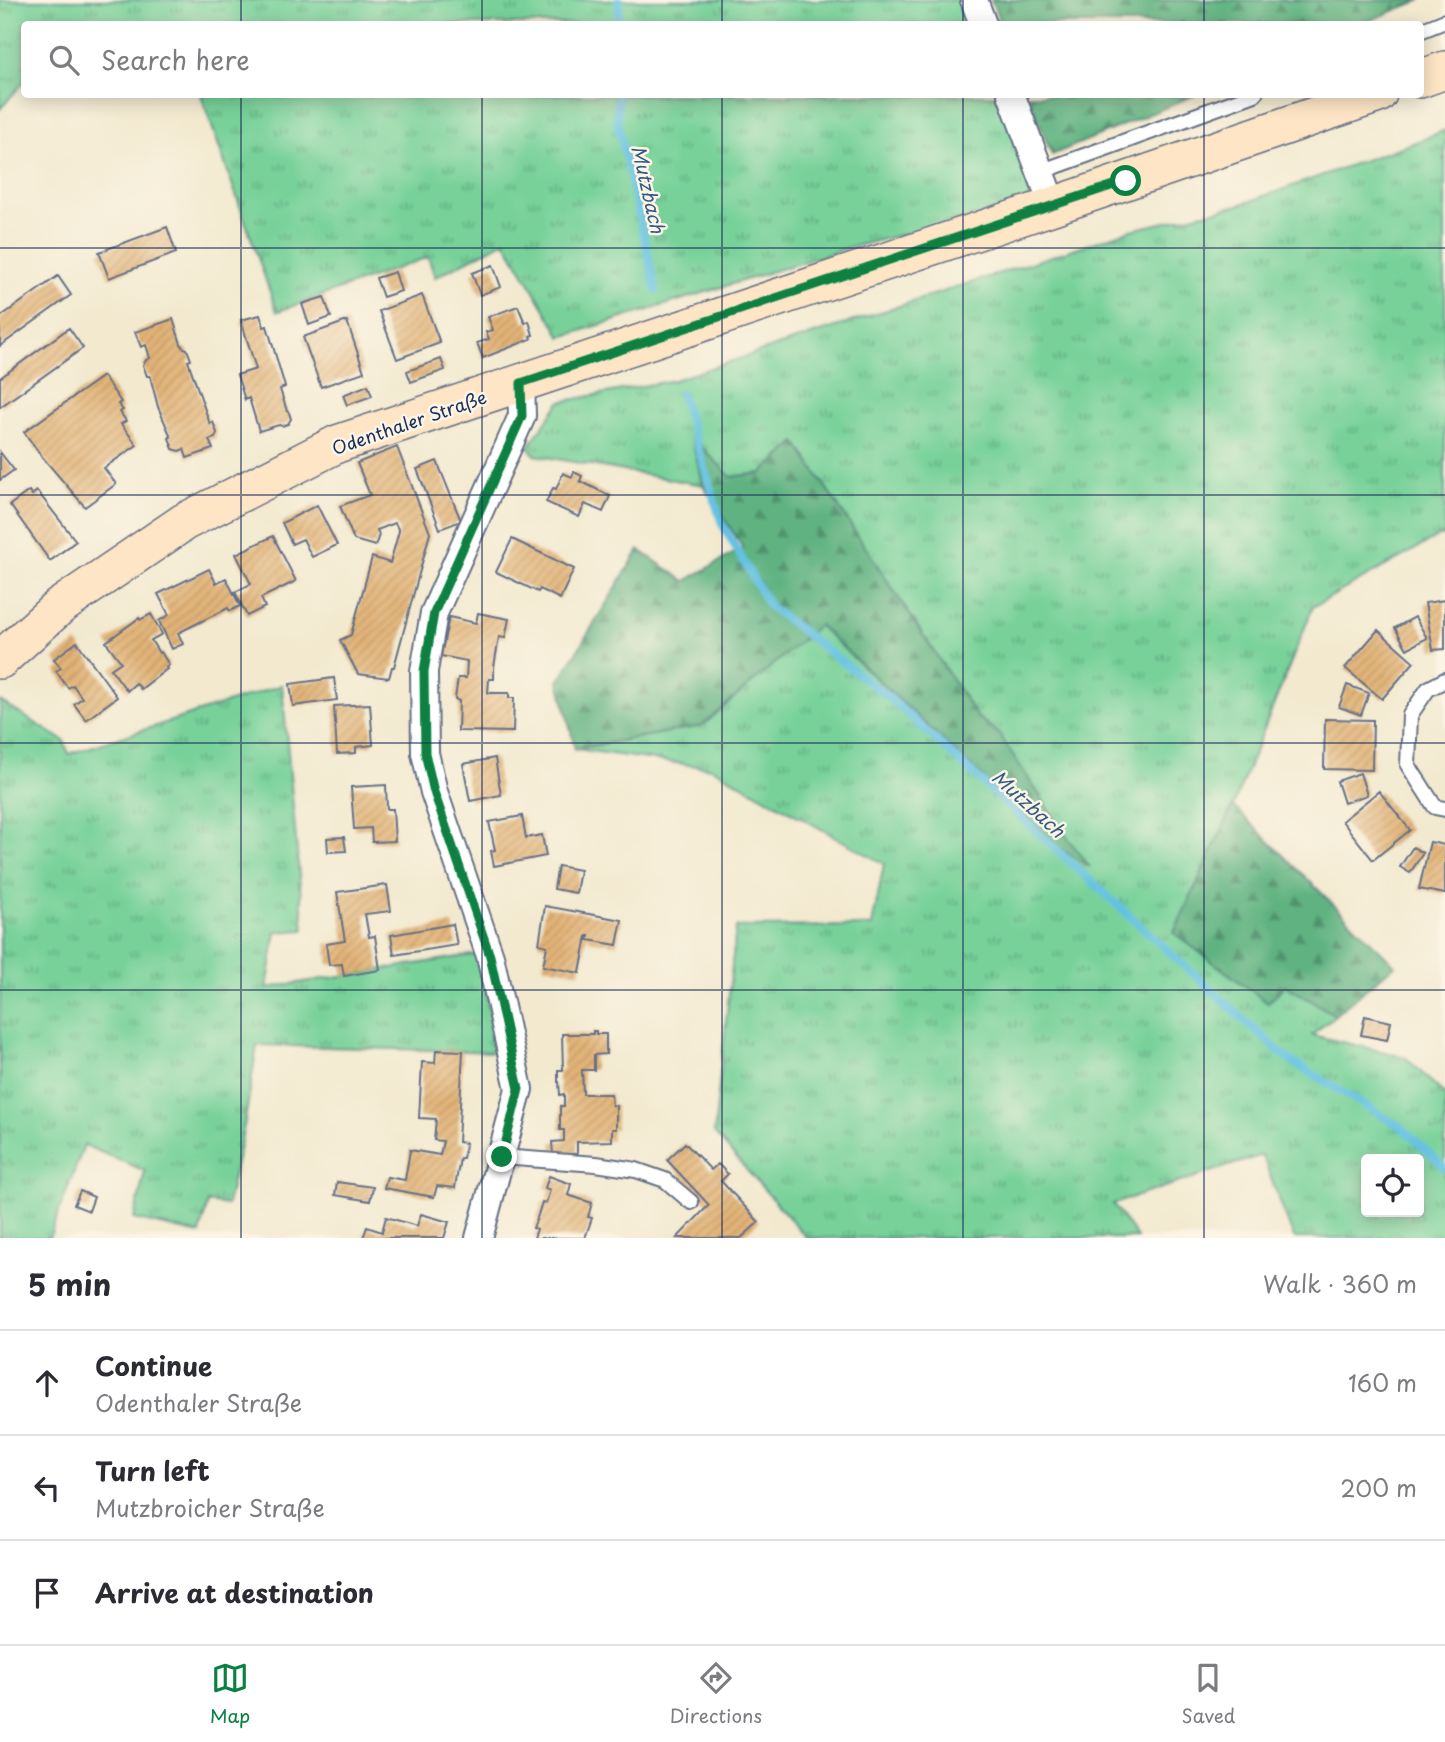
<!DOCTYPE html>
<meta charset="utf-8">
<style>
:root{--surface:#fff;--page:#f7f7f7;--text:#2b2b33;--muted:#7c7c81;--line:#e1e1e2;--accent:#0b8043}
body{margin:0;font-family:"Playpen Sans",sans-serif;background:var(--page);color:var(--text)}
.controls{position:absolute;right:21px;bottom:21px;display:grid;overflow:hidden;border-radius:7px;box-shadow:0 4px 18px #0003}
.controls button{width:63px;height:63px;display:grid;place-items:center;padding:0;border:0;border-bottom:2px solid var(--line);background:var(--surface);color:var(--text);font:35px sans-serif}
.stop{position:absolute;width:21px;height:21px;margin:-16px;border:5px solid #0b8043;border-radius:50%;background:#fff}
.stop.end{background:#0b8043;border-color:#fff;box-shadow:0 2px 7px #0008}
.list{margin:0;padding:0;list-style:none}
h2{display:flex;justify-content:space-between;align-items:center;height:91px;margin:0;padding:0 28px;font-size:30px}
h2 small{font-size:23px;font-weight:400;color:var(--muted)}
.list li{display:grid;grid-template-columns:46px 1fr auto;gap:21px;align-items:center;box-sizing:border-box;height:105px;padding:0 28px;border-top:2px solid var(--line)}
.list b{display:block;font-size:26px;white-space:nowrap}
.list p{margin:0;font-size:23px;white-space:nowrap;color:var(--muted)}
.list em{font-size:23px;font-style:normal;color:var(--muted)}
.icon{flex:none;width:38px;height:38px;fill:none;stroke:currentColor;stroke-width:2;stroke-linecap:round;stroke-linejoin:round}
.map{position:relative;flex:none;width:1445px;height:1238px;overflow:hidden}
.search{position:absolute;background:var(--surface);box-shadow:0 4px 18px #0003;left:21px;right:21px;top:21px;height:77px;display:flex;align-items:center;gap:18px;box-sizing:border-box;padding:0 24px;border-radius:7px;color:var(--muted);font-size:26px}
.sheet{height:406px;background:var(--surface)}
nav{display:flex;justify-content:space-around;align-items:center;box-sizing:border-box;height:98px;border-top:2px solid var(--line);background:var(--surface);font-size:19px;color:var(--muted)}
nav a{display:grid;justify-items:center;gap:4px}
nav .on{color:var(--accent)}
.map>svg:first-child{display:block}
.grass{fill:url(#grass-tufts);stroke:#49807c;stroke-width:2;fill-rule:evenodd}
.forest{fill:url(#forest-firs);stroke:#3e7170;stroke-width:2}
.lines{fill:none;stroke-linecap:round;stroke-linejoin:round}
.stream{stroke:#64c1e2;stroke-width:8}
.building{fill:url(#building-hatch)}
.service-casing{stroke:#667086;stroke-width:18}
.minor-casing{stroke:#667086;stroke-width:30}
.secondary-casing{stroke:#667086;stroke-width:40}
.service{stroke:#fff;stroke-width:14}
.minor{stroke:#fff;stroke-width:26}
.secondary{stroke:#fde5c5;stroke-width:37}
.route{stroke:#0b8043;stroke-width:9}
.grid{fill:none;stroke:#1b2f5e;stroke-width:2;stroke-opacity:0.55}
.labels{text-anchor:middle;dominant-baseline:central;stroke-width:5;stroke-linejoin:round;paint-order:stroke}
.street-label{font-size:18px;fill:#1b2f5e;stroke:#fcf5e5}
.water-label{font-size:19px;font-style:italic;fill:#315b86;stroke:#fcf5e5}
</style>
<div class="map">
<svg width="1445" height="1238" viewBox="0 0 1445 1238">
<defs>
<pattern id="grass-tufts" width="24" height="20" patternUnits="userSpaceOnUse" patternTransform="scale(1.75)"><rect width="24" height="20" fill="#77d199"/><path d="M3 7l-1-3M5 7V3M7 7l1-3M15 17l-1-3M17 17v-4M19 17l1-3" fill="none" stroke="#61aa80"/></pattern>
<pattern id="forest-firs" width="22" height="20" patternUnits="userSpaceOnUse" patternTransform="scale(1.75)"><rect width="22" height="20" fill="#61b381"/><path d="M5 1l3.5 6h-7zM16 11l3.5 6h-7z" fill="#4f926d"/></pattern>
<pattern id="building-hatch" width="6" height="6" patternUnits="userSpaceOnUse" patternTransform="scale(1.75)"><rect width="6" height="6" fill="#e2b377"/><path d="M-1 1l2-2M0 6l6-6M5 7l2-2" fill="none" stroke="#c19a69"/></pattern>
</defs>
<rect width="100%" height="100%" fill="#fcf5e5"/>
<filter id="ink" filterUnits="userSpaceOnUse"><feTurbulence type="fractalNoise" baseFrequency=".0143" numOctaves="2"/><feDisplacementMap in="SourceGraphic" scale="14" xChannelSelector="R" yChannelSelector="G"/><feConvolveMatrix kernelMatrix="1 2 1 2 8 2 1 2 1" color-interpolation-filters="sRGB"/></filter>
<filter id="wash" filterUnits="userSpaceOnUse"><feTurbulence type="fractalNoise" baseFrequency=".00686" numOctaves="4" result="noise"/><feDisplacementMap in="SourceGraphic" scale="28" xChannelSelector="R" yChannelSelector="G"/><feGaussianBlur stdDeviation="1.57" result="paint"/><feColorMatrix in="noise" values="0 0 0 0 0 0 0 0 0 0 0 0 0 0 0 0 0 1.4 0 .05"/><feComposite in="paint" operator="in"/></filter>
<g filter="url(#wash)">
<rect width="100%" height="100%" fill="#f2e9cf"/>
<path class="grass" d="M0,0h970l9,24h-955v60l-3,1 -21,24z
M201,95h805l38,104 -196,49 -287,89 -56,-96 -70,36 -7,-20 -151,55z
M1445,130v406h-6l-126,71 -80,199 -59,127 94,70 17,-19 50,31 -23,20 93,22 40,38v143h-151l-32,-83 -149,49 24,34h-330l-93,-105 22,-206 136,-1 12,-62 -172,-96 -137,-19 127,-23 116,-101 241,223 29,17 -19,-25 -70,-106 -22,-17 -181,-275 -34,31 -32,4 -38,-39 11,47 -168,-30 -7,-8 32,-45 114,-22 457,-150 108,-25 182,-65zM1366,1159h53v53h-53z
M282,685l22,245 -28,2 -9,56 211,-34 16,79 3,19 -240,-7 -12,76 -18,84 -19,-3 -8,32 -66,-15 11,-48 -61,-26 -35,93h-49v-537l64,40 5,13z"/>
<path class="forest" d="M991,0h431l-62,24h-359z
M1028,95h167l-143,60z
M691,436l40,41 31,-4 34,-31 181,275 22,17 70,106 21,27 -31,-19 -240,-223 -117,101 -127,23 -16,-68 80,-131 46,31 58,-33 -40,-63z
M1233,806l162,159 -60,50 -50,-30 -17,18 -94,-70z"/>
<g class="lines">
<path class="stream" d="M619,24v-24
M618,94l-1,26 39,170
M681,394l41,130 47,82 123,94 394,358 115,69 44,41"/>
</g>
<g id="blocks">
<path class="building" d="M167,227l9,26 -67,25 -10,-26z
M493,265l8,22 -21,8 -8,-22z
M395,272l6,19 -18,6 -7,-19z
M58,276l13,19 -71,51v-29z
M422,295l18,48 -43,16 -18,-48z
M324,297l7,20 -22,8 -7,-21z
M518,306l7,17 4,-2 4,14 -3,1 1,3 -48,19 -6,-15 12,-4 -3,-7 7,-2 -5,-13z
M260,315l4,12 3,-1 18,61 -5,2 7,22 2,2 2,6 -3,5 -6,2 -3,-1 -20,6 -10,-33 -4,2 -8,-25 19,-6 -15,-49z
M173,319l9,28 5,2 4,11 -3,1 22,63 3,-2 4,11 -2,5 -6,2 4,9 -26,9 -3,-9 -5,2 -6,-2 -4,-11 2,-1 -13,-30 -8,-31h-3l-4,-11 3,-5 4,-2 -4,-13 -5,2 -6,-15z
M347,321l17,51 -43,15 -18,-50z
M69,328l14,20 -83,59v-29z
M441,359l4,11 -34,12 -4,-11z
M103,376l18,26 -3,2 5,6 -3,2 6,9 -5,3 16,21 -33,23 12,16 -31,23 -42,-49 -19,-26z
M368,385l4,11 -25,9 -4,-10z
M397,447l33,86 -36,134h-2l-3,11 -31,-4 -18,-34 11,-5 21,-78 18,6 9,-32 -4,-8 -18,7 2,5 -4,11 -21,-6 -14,-34 30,-11 -13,-32z
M0,452l14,18 -14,10z
M437,461l24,60 -21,8 -23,-60z
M574,472l8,4 -2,5 30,15 -7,16 -18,-8 -6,13 -33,-15 7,-14 3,1 7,-16 9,4z
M29,491l3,4 5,-4 39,50 -26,20 -40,-56z
M317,505l20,40 -25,12 -9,-18 -11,5 -10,-21z
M273,536l23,45 -35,17 4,9 -18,9 -12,-24 16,-8 -15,-30z
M512,539l62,30 -14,30 -20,-10 -2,3 -42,-20z
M209,569l7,14 10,-5 14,28 -10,5 -2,-3 -50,25 5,11 -11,5 -13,-28 10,-6 -11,-21z
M1445,600v49l-12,1 -8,-47z
M478,613l31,6 -4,19 -6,-1 -5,30v12h-5l-1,14h21v5h5l-1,34 -55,-1 1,-30 -4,-2 3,-21h8l1,-17 -26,-5 8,-39 27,6z
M151,614l11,20 -11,6 8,13 2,-1 8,13 -3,2 1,2 -26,20 -5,-6 -9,8 -16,-22 10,-7 -15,-20 33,-24 1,2z
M1415,617l12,21 -20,11 -12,-21z
M1378,630l36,32 -32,37 -37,-31z
M77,642l40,55 -31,23 -12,-16 8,-6 -9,-13 -5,3 -12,-17 5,-3 -7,-9z
M334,678l3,22 -44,6 -3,-22z
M1347,685l22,8 -8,22 -22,-8z
M370,704l3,41 -17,2v6l-19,1 -3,-48z
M1325,719l48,1 -1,50 -48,-1z
M495,758l6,37 -31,6 -7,-37z
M1360,773l7,22 -23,8 -7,-22z
M386,785l1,24h6l2,32 -23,1 -1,-14 -17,1 -3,-42z
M1379,791l31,39 -37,30 -31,-39z
M522,816l4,22 16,-3 4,21 -52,10 -3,-15 4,-1 -6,-28z
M344,837l2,14 -18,1 -1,-14z
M1430,842l15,3v49l-26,-5z
M1413,847l10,6 -13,20 -10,-6z
M558,866l22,4 -4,23 -22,-4z
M387,885l4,26 -26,3 4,23 6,-1 5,34 -36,6 -2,-12 -13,1 -3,-21 19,-3 -8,-49z
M545,906l77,14 -5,25 -29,-5 1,-4h-2l-7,37 -37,-7 4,-20 -8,-2z
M453,924l4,21 -63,10 -3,-20z
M1365,1016l26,6 -4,18 -26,-5z
M593,1031h3v3h10v20l-12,1v15h-12l1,24h28l1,11 4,1v23h-4v12l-35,1v12h-24l-1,-12 12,-1v-11h-4v-24h4v-12l-4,1 -1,-13h-1v-12h5l-1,-36h31z
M436,1050l27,1 -5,91 8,1 -3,15h-3l-5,30 -18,-2 -3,11 -50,-9 3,-11 18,3 5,-30 30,5 3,-14 -9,-1 2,-21 -17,-1 3,-56 13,1z
M685,1143l26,27 7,-6 10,10 -7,7 38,41 -18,16h-64l32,-33 -42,-45z
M549,1176l22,8 -3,11 24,8 -4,14 4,1 -7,20h-51l3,-9 -4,-1 5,-13 4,-13 4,1 4,-13 -5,-2z
M337,1182l36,5 -3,14 -35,-6z
M80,1191l14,6 -5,14 -15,-6z
M421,1214l28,8 -5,16h-81l4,-11 15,5 4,-15 31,9z"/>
</g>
</g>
<g filter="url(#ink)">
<use href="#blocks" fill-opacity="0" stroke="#667086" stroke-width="2"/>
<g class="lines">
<g class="service-casing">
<path id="service" d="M1420,31l25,-10
M1040,172l215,-78
M1445,680l-17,9 -18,26 -2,50 27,42 10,2
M501,1157l95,7 40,6 29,10 26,22"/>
</g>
<g class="minor-casing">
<path id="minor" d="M974,0l9,24
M1011,94l42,112
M479,1238l40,-149 -29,-133 -56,-164 -9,-39 -1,-82 10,-58 88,-197 -1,-33"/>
</g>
<g class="secondary-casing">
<path id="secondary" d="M1420,79l25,-9
M0,660l59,-53 125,-85 153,-78 716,-238 325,-112"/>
</g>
<use href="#service" class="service"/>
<use href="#minor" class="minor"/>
<use href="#secondary" class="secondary"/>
</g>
</g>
<g class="lines" filter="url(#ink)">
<path class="route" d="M502,1157l17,-68 -29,-133 -56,-164 -9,-39 -1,-82 10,-58 88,-197 -1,-33 605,-202"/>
</g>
<path class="grid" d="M241,0v24M482,0v24M722,0v24M963,0v24M1204,0v24M241,94v1144M482,94v1144M722,94v1144M963,94v1144M1204,94v1144M0,248h1445M0,495h1445M0,743h1445M0,990h1445"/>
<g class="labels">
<g class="street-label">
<text transform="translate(409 422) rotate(-19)">Odenthaler Straße</text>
</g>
<g class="water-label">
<text transform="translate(649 189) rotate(77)">Mutzbach</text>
<text transform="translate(1029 803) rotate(42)">Mutzbach</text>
</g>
</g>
</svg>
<div class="controls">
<button><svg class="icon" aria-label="locate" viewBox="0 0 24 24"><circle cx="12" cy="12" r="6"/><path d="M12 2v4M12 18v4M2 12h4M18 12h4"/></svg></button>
</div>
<div class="stop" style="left:1126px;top:181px"></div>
<div class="stop end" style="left:502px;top:1157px"></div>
<div class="search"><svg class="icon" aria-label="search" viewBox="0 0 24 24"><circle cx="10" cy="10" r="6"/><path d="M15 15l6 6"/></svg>Search here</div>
</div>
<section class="sheet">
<h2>5 min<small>Walk · 360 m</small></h2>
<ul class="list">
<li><svg class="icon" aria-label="ahead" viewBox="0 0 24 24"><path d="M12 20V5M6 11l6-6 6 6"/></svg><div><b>Continue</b><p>Odenthaler Straße</p></div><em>160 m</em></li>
<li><svg class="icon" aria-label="left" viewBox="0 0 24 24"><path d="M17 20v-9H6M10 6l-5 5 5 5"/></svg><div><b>Turn left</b><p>Mutzbroicher Straße</p></div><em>200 m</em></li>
<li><svg class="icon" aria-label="arrive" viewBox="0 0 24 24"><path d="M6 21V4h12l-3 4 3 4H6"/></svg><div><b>Arrive at destination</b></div></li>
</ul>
</section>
<nav>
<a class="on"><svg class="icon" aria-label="map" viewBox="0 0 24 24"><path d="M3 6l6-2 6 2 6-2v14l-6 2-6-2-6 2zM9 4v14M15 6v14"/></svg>Map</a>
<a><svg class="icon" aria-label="directions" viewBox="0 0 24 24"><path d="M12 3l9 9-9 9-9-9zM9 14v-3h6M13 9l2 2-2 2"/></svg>Directions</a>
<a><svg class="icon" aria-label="saved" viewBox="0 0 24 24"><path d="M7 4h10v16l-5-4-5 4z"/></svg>Saved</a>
</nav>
